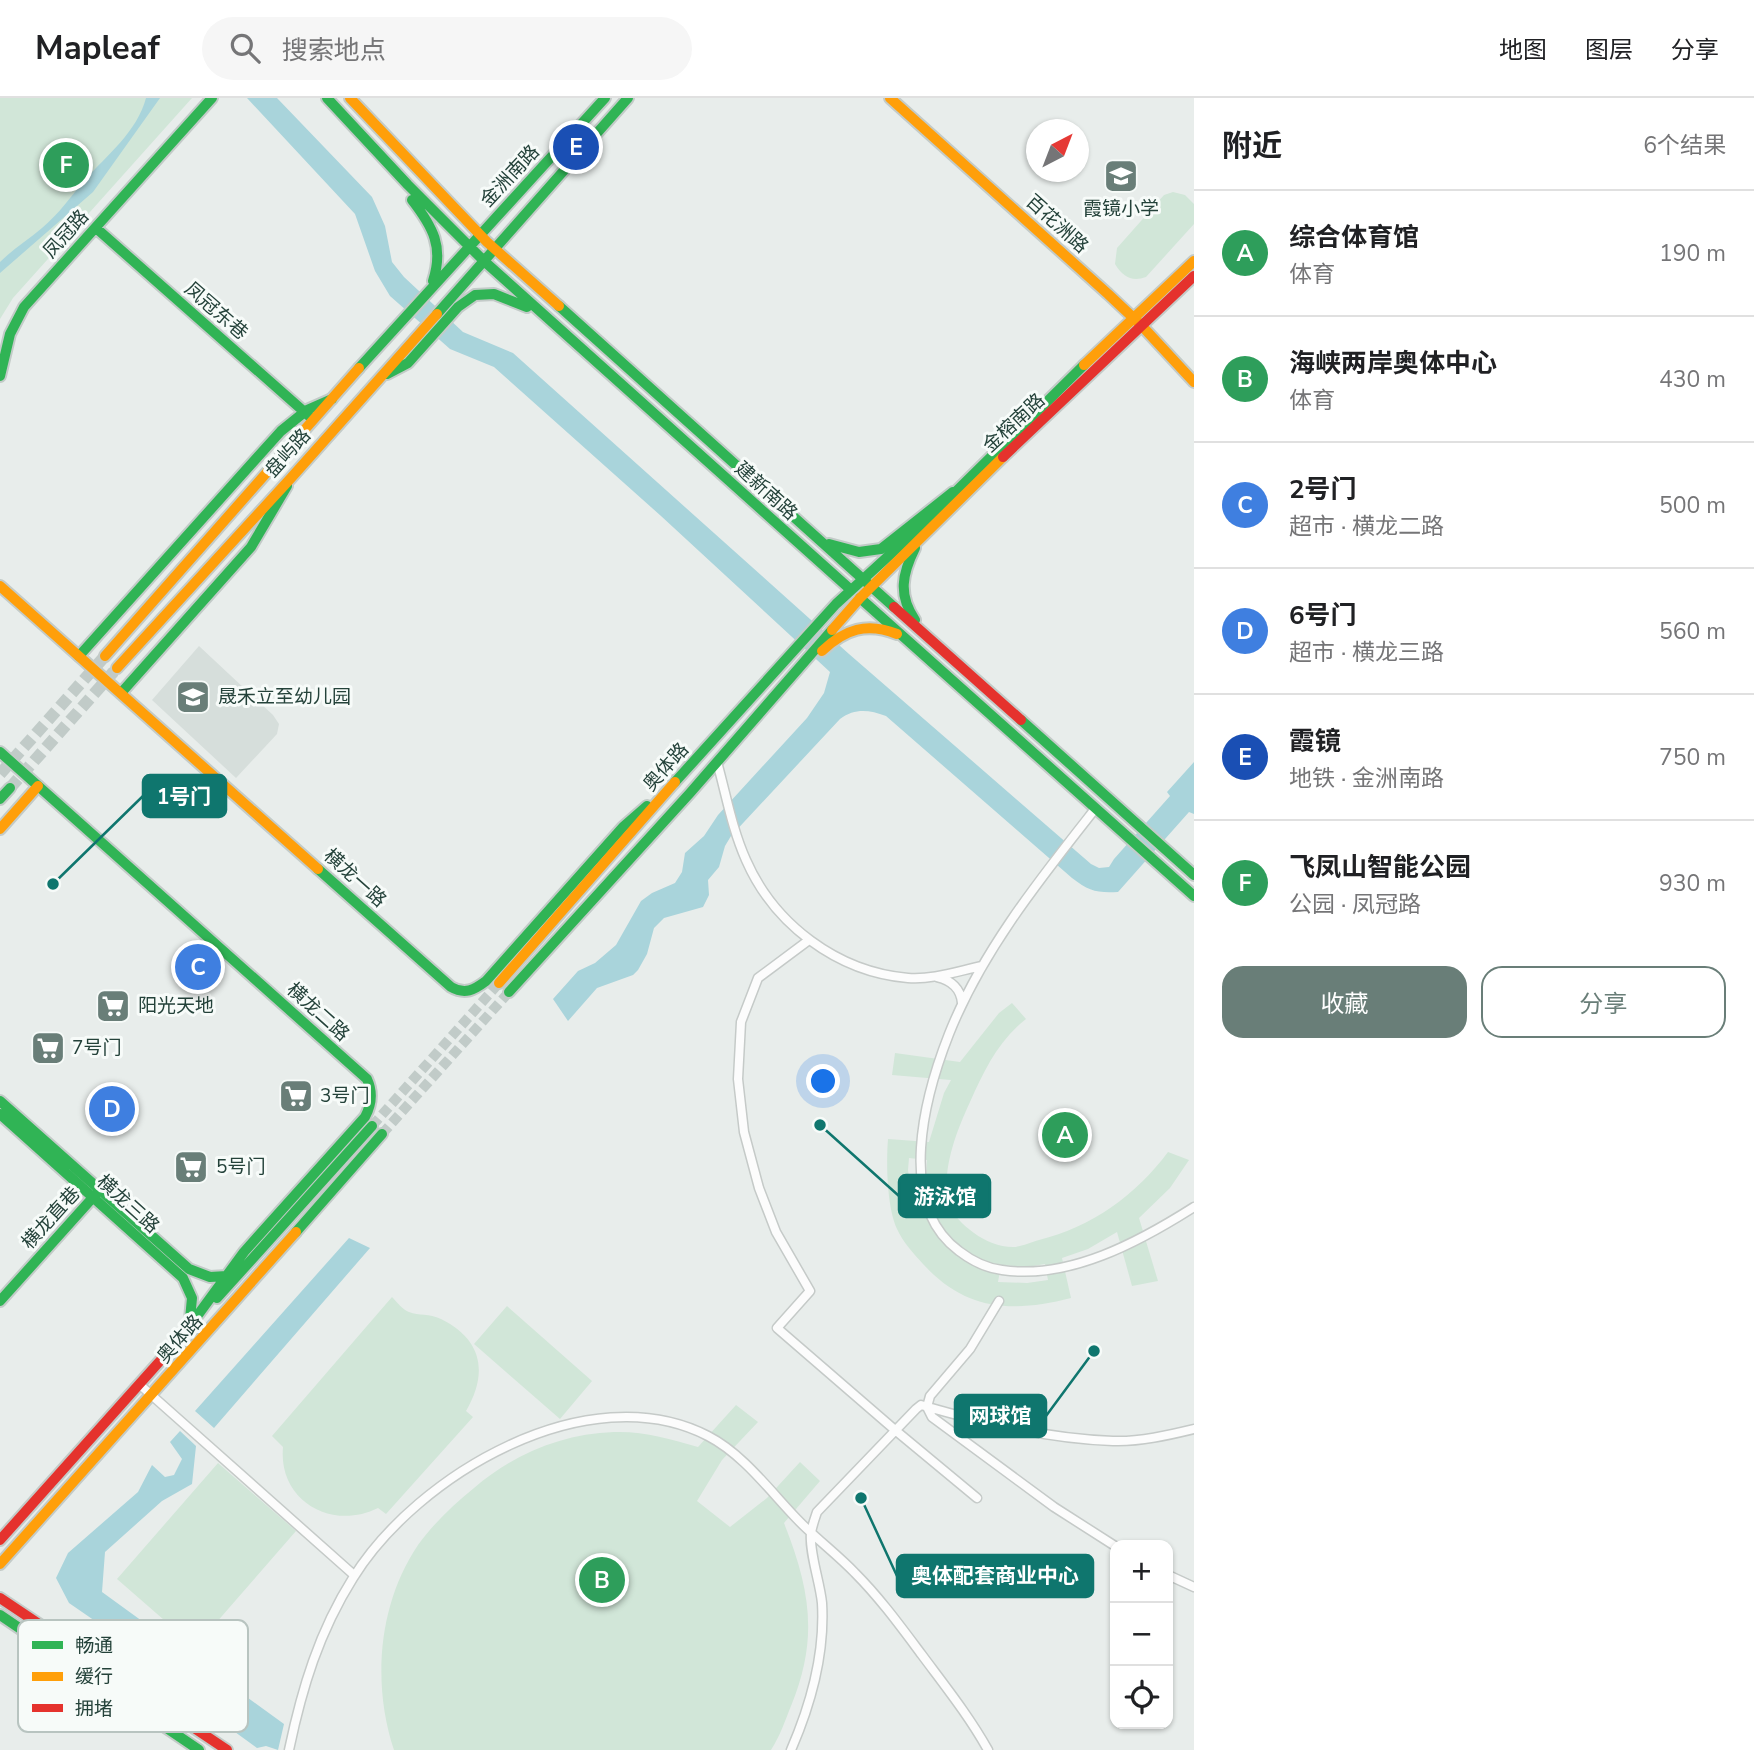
<!DOCTYPE html>
<html lang="zh">
<meta charset="utf-8">
<style>
:root{--surface:#fff;--page:#f6f6f6;--text:#202124;--muted:#757577;--line:#e0e0e0;--accent:#697e78}
body{margin:0;font-family:"Nunito Sans","Noto Sans SC",sans-serif;background:var(--page);color:var(--text)}
.controls{position:absolute;right:21px;bottom:21px;display:grid;overflow:hidden;border-radius:14px;box-shadow:0 2px 5px #0004}
.controls button{width:63px;height:63px;display:grid;place-items:center;padding:0;border:0;border-bottom:2px solid var(--line);background:var(--surface);color:var(--text);font:35px sans-serif}
.compass{position:absolute;left:1026px;top:21px;width:63px;height:63px;border-radius:50%;background:var(--surface);box-shadow:0 2px 5px #0004;rotate:42deg}
.you{position:absolute;left:824px;top:984px;width:24px;height:24px;margin:-18px;border:5px solid #fff;border-radius:50%;background:#1a73e8;box-shadow:0 0 0 10px #1a73e833}
.badge{display:grid;place-items:center;width:46px;height:46px;border-radius:50%;background:var(--accent);color:#fff;font-size:23px;font-weight:700}
.pin{position:absolute;translate:-50% -50%;border:4px solid #fff;box-shadow:0 2px 7px #0006}
.list{margin:0;padding:0;list-style:none}
h2{display:flex;justify-content:space-between;align-items:center;height:91px;margin:0;padding:0 28px;font-size:30px}
h2 small{font-size:23px;font-weight:400;color:var(--muted)}
.list li{display:grid;grid-template-columns:46px 1fr auto;gap:21px;align-items:center;box-sizing:border-box;height:126px;padding:0 28px;border-top:2px solid var(--line)}
.list b{display:block;font-size:26px;white-space:nowrap}
.list p{margin:0;font-size:23px;white-space:nowrap;color:var(--muted)}
.list em{font-size:23px;font-style:normal;color:var(--muted)}
.actions{display:flex;gap:14px;padding:21px 28px}
.actions a{flex:1;padding:16px 0;border:2px solid var(--accent);border-radius:21px;text-align:center;font-size:24px;color:var(--accent)}
.actions .main{background:var(--accent);color:#fff}
.icon{flex:none;width:38px;height:38px;fill:none;stroke:currentColor;stroke-width:2;stroke-linecap:round;stroke-linejoin:round}
.map{position:relative;flex:none;width:1194px;height:1652px;overflow:hidden}
header{display:flex;align-items:center;gap:42px;box-sizing:border-box;height:98px;padding:0 35px;background:var(--surface);border-bottom:2px solid var(--line)}
header strong{font-size:33px}
nav{display:flex;gap:38px;margin-inline-start:auto;font-size:24px}
.search{width:490px;height:63px;background:var(--page);display:flex;align-items:center;gap:18px;box-sizing:border-box;padding:0 24px;border-radius:38px;color:var(--muted);font-size:26px}
main{display:flex}
aside{flex:1;background:var(--surface)}
.map>svg:first-child{display:block}
.built{fill:#d6dedb}
.green{fill:#d1e6d8;fill-rule:evenodd}
.water{fill:#a9d4db}
.lines{fill:none;stroke-linecap:round;stroke-linejoin:round}
.secondary-tunnel{stroke:#c1cbc8;stroke-width:10;stroke-dasharray:10 5;stroke-linecap:butt}
.primary-tunnel{stroke:#c1cbc8;stroke-width:12;stroke-dasharray:12 6;stroke-linecap:butt}
.street-casing{stroke:#c5cac8;stroke-width:11}
.fast-casing{stroke:#c3cbc8;stroke-width:14}
.slow-casing{stroke:#c3cbc8;stroke-width:14}
.jam-casing{stroke:#c3cbc8;stroke-width:14}
.street{stroke:#fcfcfc;stroke-width:8}
.fast{stroke:#30b455;stroke-width:10}
.slow{stroke:#ff9f0a;stroke-width:10}
.jam{stroke:#e5322d;stroke-width:10}
.labels{text-anchor:middle;dominant-baseline:central;stroke-width:6;stroke-linejoin:round;paint-order:stroke}
.street-label{font-size:19px;fill:#24423a;stroke:#f7fbf9}
.poi-label{font-size:19px;fill:#24423a;stroke:#f7fbf9;text-anchor:start}
.key{fill:#f7fbf9;stroke:#b8c4c0;stroke-width:2}
.key-label{font-size:19px;fill:#24423a}
.leader{fill:none;stroke:#0f766e;stroke-width:2.5}
.callout-dot{fill:#0f766e;stroke:#f7fbf9;stroke-width:2.5}
.callout{fill:#0f766e;stroke:#0f766e;stroke-width:2.5}
.callout-label{font-size:21px;text-anchor:middle;font-weight:bold;fill:#fff}
</style>
<header>
<strong>Mapleaf</strong>
<div class="search"><svg class="icon" aria-label="search" viewBox="0 0 24 24"><circle cx="10" cy="10" r="6"/><path d="M15 15l6 6"/></svg>搜索地点</div>
<nav><a>地图</a><a>图层</a><a>分享</a></nav>
</header>
<main>
<div class="map">
<svg width="1194" height="1652" viewBox="0 0 1194 1652">
<rect width="100%" height="100%" fill="#e8edeb"/>
<path class="built" d="M199,548l74,69 6,9 -2,10 -41,44 -84,-78z"/>
<path class="green" d="M0,0h192l-179,200 -13,21z
M1173,94l12,3 9,9v20l-48,53c-14,5 -23,0 -31,-13l2,-16 47,-53z
M1012,905l14,16c-28,22 -42,52 -56,83 -13,28 -28,66 -22,98 3,14 15,25 26,33 11,8 25,14 39,14 8,0 18,-5 26,-7 53,-13 97,-45 129,-88l21,8 -19,28 -31,30 19,63 -26,5 -15,-54 -29,17 -26,9 9,40c-59,15 -105,13 -148,-34 -10,-11 -20,-22 -26,-35 -10,-22 -11,-65 -9,-90l41,3 15,-49 7,-13 -59,-5 3,-22 65,9 39,-49zM909,1060l18,2 -1,17 3,25 -15,5 -6,-37zM1045,1166l3,16 -21,3 -29,-1 3,-17 26,2z
M392,1199c5,5 11,13 17,15 10,4 20,1 32,7 42,21 47,54 25,92l7,6 -87,97 -8,-6c-46,23 -100,-7 -95,-61l-11,-11z
M507,1208l85,75 -32,38 -86,-75z
M736,1307l22,17 -36,38 -25,41 33,26 37,-29 33,-36 20,19 -36,42c26,66 35,115 7,183 -6,15 -11,30 -20,44h-377c-22,-66 -16,-146 24,-205 16,-22 35,-40 56,-57 40,-34 87,-54 140,-56 30,-1 56,7 84,15z
M218,1365l78,68 -101,116 -78,-68z"/>
<path class="water" d="M146,0h14l-67,94 -93,81v-11c13,-13 28,-22 42,-34 17,-14 29,-32 43,-48 22,-25 52,-48 61,-82z
M247,0h30l95,99 13,29 7,36 12,15 59,55 50,21 336,301 242,210 8,4 10,-1 5,-8 56,-63 -3,-4 27,-30v52l-5,-2 -71,80c-22,1 -29,-1 -46,-14l-186,-162c-17,-6 -31,-8 -46,3l-109,117 -6,10 -6,21 -11,13 1,15 -6,12 -39,11 -10,10 -7,26 -9,16 -5,5 -36,13 -29,33 -15,-22 25,-28 17,-8 21,-18 25,-44 11,-8 23,-10 7,-11 3,-19 19,-17 14,-21 89,-97 17,-25 6,-21 -169,-156 -167,-149 -44,-18 -60,-53 -15,-25 -20,-57z
M349,1140l21,10 -156,180 -19,-17z
M180,1333l16,15 -4,38 -30,17 -57,51 -3,40 182,132 -6,26 -12,-4 -9,2 -22,-16v-11l-8,-9 -158,-109 -13,-25 12,-25 70,-61 14,-27 13,12 9,-2 8,-16 -12,-17z"/>
<g class="lines">
<path class="secondary-tunnel" d="M372,1028l127,-143
M382,1036l127,-142"/>
<path class="primary-tunnel" d="M0,676l105,-118
M10,690l107,-120"/>
<g class="street-casing">
<path id="street" d="M717,664c9,32 15,67 29,98 28,64 91,112 162,118 24,2 50,-7 74,-12
M1095,711c-55,70 -113,142 -146,225 -24,61 -54,170 10,217 13,10 26,17 43,19 67,10 137,-28 192,-63
M809,842l-51,38 -17,44 -3,57 6,53 15,56 17,44 34,59 -33,37 118,102 82,68
M937,879c14,3 24,12 25,26
M999,1203l-29,48 -40,47 -3,11 5,10 122,90 61,39
M139,1286l215,191
M1168,1477l26,12
M289,1652c13,-62 30,-118 64,-172 64,-103 235,-204 355,-142 35,18 62,55 89,83 18,19 40,35 58,54 25,25 46,54 67,82 23,31 47,61 66,95
M791,1652c20,-46 34,-97 31,-147 -2,-21 -13,-51 -11,-70 1,-7 4,-15 6,-21l99,-103 5,-4c62,18 128,34 192,36 27,1 56,-6 81,-12"/>
</g>
<g class="fast-casing">
<path id="fast" d="M327,0l81,87 76,76 367,329
M412,102c21,27 32,47 21,81
M96,130l213,188
M559,208l335,301
M437,216l191,-216
M359,270l246,-270
M387,276l21,-11 50,-56 17,-12 19,-1 33,13
M0,278l10,-42 14,-27 188,-209
M829,446l30,8 22,-3 72,-57
M915,450c-13,26 -17,47 0,72
M860,500l334,298
M79,558l202,-225 26,-21 25,-11
M121,595l130,-146 36,-61
M1021,622l173,155
M0,654l367,327c6,13 5,25 -2,38l-121,135 -63,86
M675,684l161,-178 82,-75 166,-164
M0,701l10,-11
M318,771l133,118c14,8 23,3 35,-6l137,-154 24,-21
M509,894l181,-199 142,-163
M0,1003l189,168 21,8 17,-1
M0,1016l183,164 9,20 -2,21
M296,1134l86,-98
M217,1200l155,-172
M0,1203l96,-107
M0,1517l199,135"/>
</g>
<g class="slow-casing">
<path id="slow" d="M350,0l137,144 72,64
M890,0l218,196 34,32 52,56
M1084,267l110,-104
M0,488l318,283
M832,532l28,-32 143,-141
M822,553c23,-22 45,-29 75,-17
M105,558l254,-288
M117,570l174,-190 146,-164
M0,731l38,-43
M499,885l176,-201
M0,1466l296,-332"/>
</g>
<g class="jam-casing">
<path id="jam" d="M1003,359l191,-181
M894,509l127,113
M0,1442l185,-207
M0,1500l227,152"/>
</g>
<use href="#street" class="street"/>
<use href="#fast" class="fast"/>
<use href="#slow" class="slow"/>
<use href="#jam" class="jam"/>
</g>
<defs>
<g id="school-square" transform="scale(1.75)"><rect x="-9" y="-9" width="18" height="18" rx="4" fill="#697e78" stroke="#f7fbf9"/><path d="M0-5L7-2L0 1L-7-2ZM-4 1L0 2.5L4 1V4Q0 6-4 4Z" fill="#fff"/></g>
<g id="supermarket-square" transform="scale(1.75)"><rect x="-9" y="-9" width="18" height="18" rx="4" fill="#697e78" stroke="#f7fbf9"/><path d="M-6-5.5h2.5l.6 2H6L4.5 2H-2.5L-4.4-4H-6ZM-1.5 3.2a1.3 1.3 0 1 0 .1 0ZM3 3.2a1.3 1.3 0 1 0 .1 0Z" fill="#fff"/></g>
</defs>
<g fill-rule="evenodd">
<use href="#school-square" x="1121" y="78"/>
<use href="#school-square" x="193" y="599"/>
<use href="#supermarket-square" x="113" y="908"/>
<use href="#supermarket-square" x="48" y="950"/>
<use href="#supermarket-square" x="296" y="998"/>
<use href="#supermarket-square" x="191" y="1069"/>
</g>
<g class="labels">
<g class="street-label">
<text transform="translate(510 78) rotate(-47)">金洲南路</text>
<text transform="translate(1057 126) rotate(42)">百花洲路</text>
<text transform="translate(66 136) rotate(-48)">凤冠路</text>
<text transform="translate(216 213) rotate(41)">凤冠东巷</text>
<text transform="translate(1014 325) rotate(-43)">金榕南路</text>
<text transform="translate(288 355) rotate(-48)">盘屿路</text>
<text transform="translate(766 393) rotate(42)">建新南路</text>
<text transform="translate(666 669) rotate(-48)">奥体路</text>
<text transform="translate(355 780) rotate(42)">横龙一路</text>
<text transform="translate(318 914) rotate(42)">横龙二路</text>
<text transform="translate(128 1106) rotate(42)">横龙三路</text>
<text transform="translate(51 1120) rotate(-48)">横龙直巷</text>
<text transform="translate(180 1241) rotate(-48)">奥体路</text>
</g>
<g class="poi-label">
<text x="1121" y="111" text-anchor="middle">霞镜小学</text>
<text x="218" y="599">晟禾立至幼儿园</text>
<text x="138" y="908">阳光天地</text>
<text x="72" y="950">7号门</text>
<text x="320" y="998">3号门</text>
<text x="216" y="1069">5号门</text>
</g>
</g>
<rect x="18" y="1522" width="230" height="112" rx="10" class="key"/>
<rect x="32" y="1543" width="31" height="8" fill="#30b455"/>
<rect x="32" y="1574" width="31" height="9" fill="#ff9f0a"/>
<rect x="32" y="1606" width="31" height="8" fill="#e5322d"/>
<g class="key-label">
<text x="75" y="1554">畅通</text>
<text x="75" y="1585">缓行</text>
<text x="75" y="1617">拥堵</text>
</g>
<path class="leader" d="M53 786L143 698M820 1027L899 1098M1094 1253L1046 1318M861 1400L897 1478"/>
<g class="callout-dot">
<circle cx="53" cy="786" r="7"/>
<circle cx="820" cy="1027" r="7"/>
<circle cx="1094" cy="1253" r="7"/>
<circle cx="861" cy="1400" r="7"/>
</g>
<g class="callout">
<rect x="143" y="677" width="83" height="42" rx="7"/>
<rect x="899" y="1077" width="91" height="42" rx="7"/>
<rect x="955" y="1297" width="91" height="42" rx="7"/>
<rect x="897" y="1457" width="196" height="42" rx="7"/>
</g>
<g class="callout-label">
<text x="184" y="706">1号门</text>
<text x="945" y="1106">游泳馆</text>
<text x="1000" y="1325">网球馆</text>
<text x="995" y="1485">奥体配套商业中心</text>
</g>
</svg>
<div class="controls">
<button>+</button>
<button>−</button>
<button><svg class="icon" aria-label="locate" viewBox="0 0 24 24"><circle cx="12" cy="12" r="6"/><path d="M12 2v4M12 18v4M2 12h4M18 12h4"/></svg></button>
</div>
<svg class="compass" viewBox="-18 -18 36 36"><path d="M0-13l5 13h-10z" fill="#e53935"/><path d="M0 13l5-13h-10z" fill="#757577"/></svg>
<div class="you"></div>
<div class="pin badge" style="left:1065px;top:1037px;background:#2e9e5b">A</div>
<div class="pin badge" style="left:602px;top:1482px;background:#2e9e5b">B</div>
<div class="pin badge" style="left:198px;top:869px;background:#3f7fe0">C</div>
<div class="pin badge" style="left:112px;top:1011px;background:#3f7fe0">D</div>
<div class="pin badge" style="left:576px;top:49px;background:#1a4fb4">E</div>
<div class="pin badge" style="left:66px;top:67px;background:#2e9e5b">F</div>
</div>
<aside>
<h2>附近<small>6个结果</small></h2>
<ul class="list">
<li><span class="badge" style="background:#2e9e5b">A</span><div><b>综合体育馆</b><p>体育</p></div><em>190 m</em></li>
<li><span class="badge" style="background:#2e9e5b">B</span><div><b>海峡两岸奥体中心</b><p>体育</p></div><em>430 m</em></li>
<li><span class="badge" style="background:#3f7fe0">C</span><div><b>2号门</b><p>超市 · 横龙二路</p></div><em>500 m</em></li>
<li><span class="badge" style="background:#3f7fe0">D</span><div><b>6号门</b><p>超市 · 横龙三路</p></div><em>560 m</em></li>
<li><span class="badge" style="background:#1a4fb4">E</span><div><b>霞镜</b><p>地铁 · 金洲南路</p></div><em>750 m</em></li>
<li><span class="badge" style="background:#2e9e5b">F</span><div><b>飞凤山智能公园</b><p>公园 · 凤冠路</p></div><em>930 m</em></li>
</ul>
<div class="actions"><a class="main">收藏</a><a>分享</a></div>
</aside>
</main>
